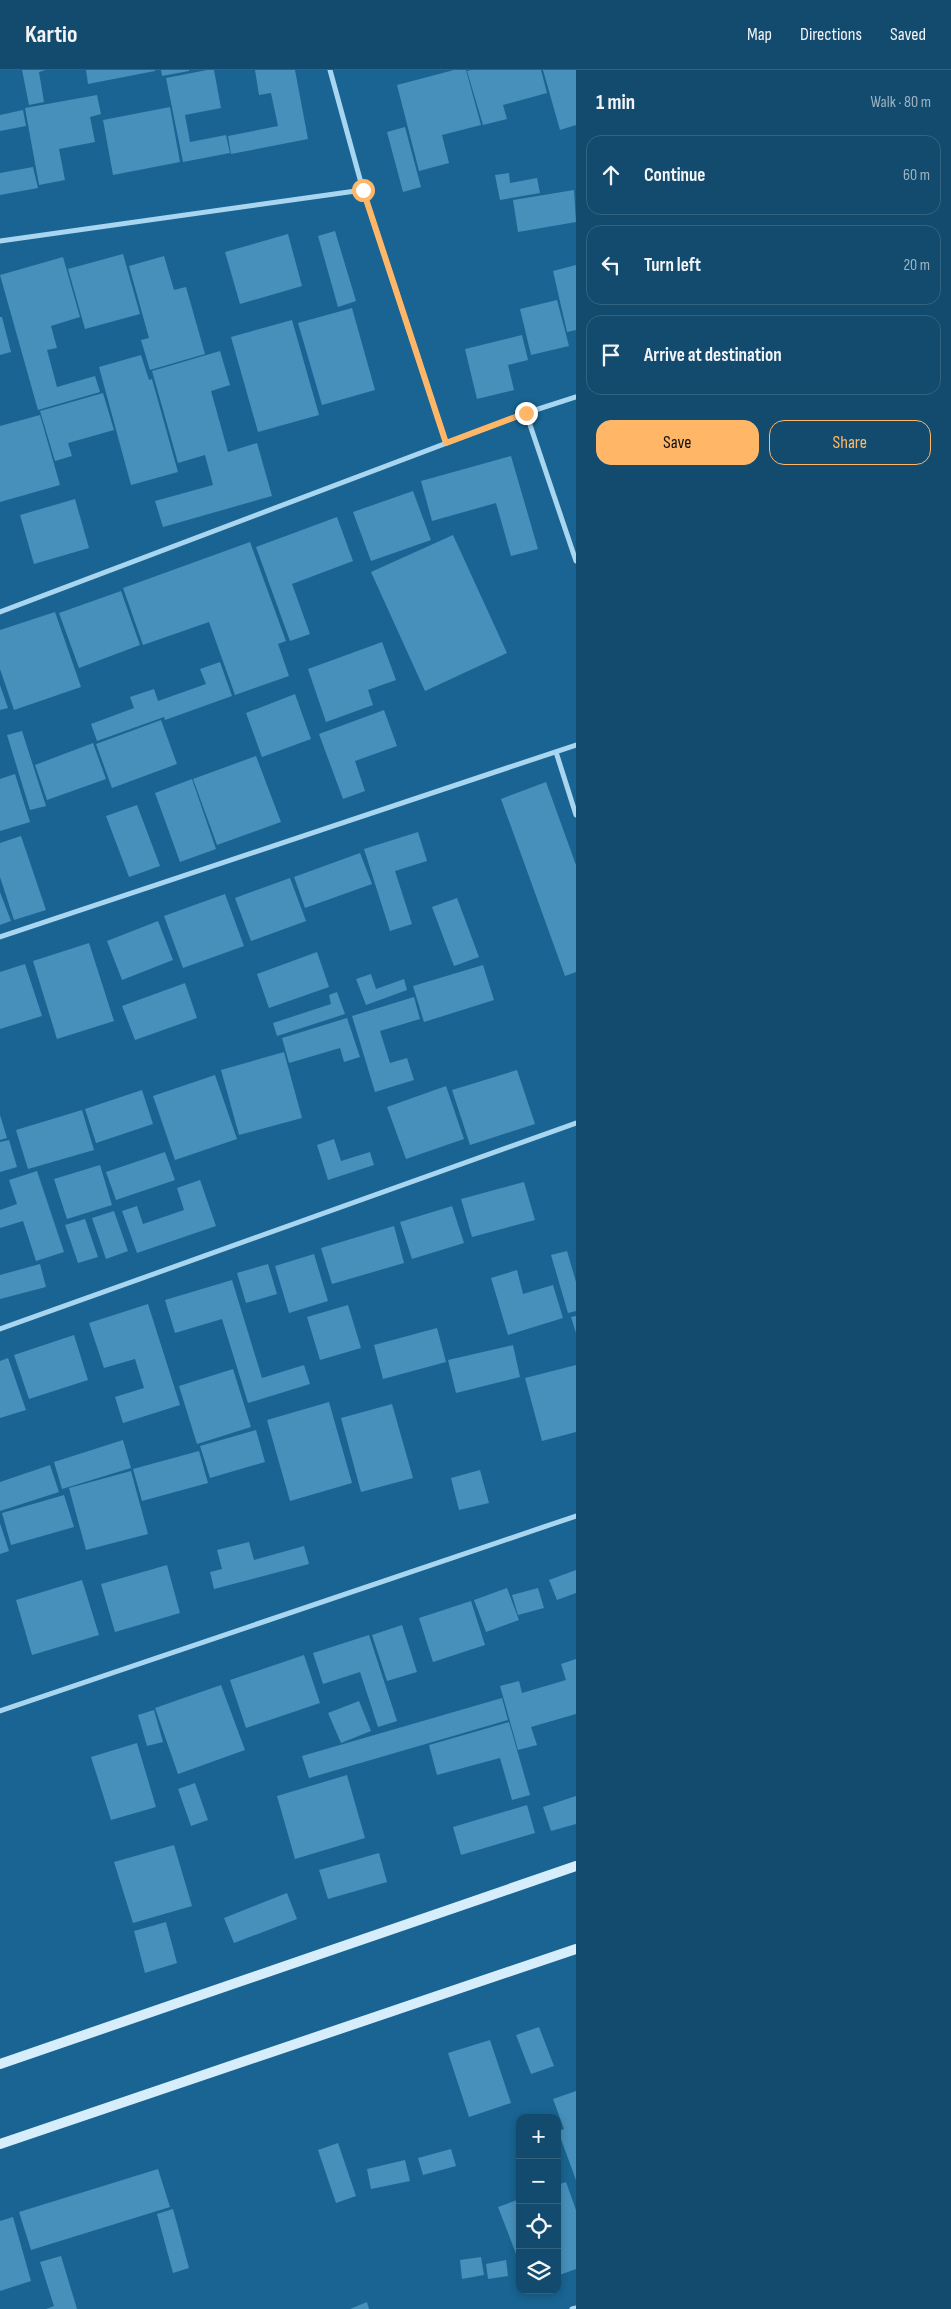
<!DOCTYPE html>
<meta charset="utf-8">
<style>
:root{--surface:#134b6e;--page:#1c5273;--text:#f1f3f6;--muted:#9db3c2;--line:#326381;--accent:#ffb767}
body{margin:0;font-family:"Sofia Sans Condensed",sans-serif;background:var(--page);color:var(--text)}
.controls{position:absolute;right:15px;bottom:15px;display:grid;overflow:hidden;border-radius:10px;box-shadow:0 2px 8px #0003}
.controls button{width:45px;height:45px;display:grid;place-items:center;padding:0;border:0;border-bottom:1px solid var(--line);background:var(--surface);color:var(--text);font:25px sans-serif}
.stop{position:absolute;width:15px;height:15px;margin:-11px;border:4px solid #ffb767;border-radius:50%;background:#fff}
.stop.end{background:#ffb767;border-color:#fff;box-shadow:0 1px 5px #0008}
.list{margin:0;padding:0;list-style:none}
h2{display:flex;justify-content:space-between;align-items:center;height:65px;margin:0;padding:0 20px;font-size:21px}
h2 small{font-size:16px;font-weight:400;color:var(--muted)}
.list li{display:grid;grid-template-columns:32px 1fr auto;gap:15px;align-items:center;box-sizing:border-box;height:80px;margin:0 10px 10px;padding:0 10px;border:1px solid var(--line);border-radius:15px}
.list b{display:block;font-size:19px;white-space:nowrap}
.list em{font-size:16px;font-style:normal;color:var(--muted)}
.actions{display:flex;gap:10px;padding:15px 20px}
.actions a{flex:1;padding:11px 0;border:1px solid var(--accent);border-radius:15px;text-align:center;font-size:18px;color:var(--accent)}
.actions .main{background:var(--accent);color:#111}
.icon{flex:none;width:28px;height:28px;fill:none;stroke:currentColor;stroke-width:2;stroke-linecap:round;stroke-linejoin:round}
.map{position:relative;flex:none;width:576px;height:2239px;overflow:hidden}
header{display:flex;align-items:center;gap:30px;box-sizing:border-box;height:70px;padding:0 25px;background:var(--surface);border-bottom:1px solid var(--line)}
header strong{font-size:24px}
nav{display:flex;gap:28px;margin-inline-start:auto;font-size:18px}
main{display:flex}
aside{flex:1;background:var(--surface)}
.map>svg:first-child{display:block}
.building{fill:#4690bb}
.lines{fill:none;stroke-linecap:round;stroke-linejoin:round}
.street{stroke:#a8d6f0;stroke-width:5}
.secondary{stroke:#d6edfb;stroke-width:10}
.route{stroke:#ffb767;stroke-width:6}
</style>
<header>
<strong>Kartio</strong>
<nav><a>Map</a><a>Directions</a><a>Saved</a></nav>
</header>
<main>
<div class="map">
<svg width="576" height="2239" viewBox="0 0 576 2239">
<rect width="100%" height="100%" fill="#196492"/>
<path class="building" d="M22,0h24l-7,2 5,30 -15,3z
M86,0h69v1l-67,13z
M161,0h28v1l-27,5z
M207,0h7l7,38 -36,7 5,27 36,-7 4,18 -47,9 -17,-84z
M255,0h40l13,69 -77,15 -3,-18 50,-10 -7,-33 -12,2z
M454,0h12l15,55 -39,10 7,28 -30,8 -22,-86z
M472,0h69l6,23 -44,12 4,14 -24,6 -16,-54z
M543,0h33v55l-16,5z
M97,25l4,19 -11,3 5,25 -36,7 6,31 -26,5 -14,-77z
M170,37l10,55 -67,13 -10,-55z
M23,40l3,16 -26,5v-16z
M405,57l16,60 -18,5 -16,-60z
M33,97l5,21 -38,7v-22z
M509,103l1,10 27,-5 3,15 -40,7 -5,-25z
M574,120l2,32 -58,10 -5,-32z
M335,161l21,70 -18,6 -20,-71z
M288,164l14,52 -62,18 -15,-52z
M123,184l17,60 -55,15 -17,-60z
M164,186l10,34 12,-3 19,67 -55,16 -9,-30 8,-2 -20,-72z
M63,187l17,60 -29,9 6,22 -10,2 10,37 38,-11 5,16 -62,18 -38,-135z
M576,195v65l-9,2 -14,-61z
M557,230l12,46 -38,9 -11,-46z
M352,238l23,82 -53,15 -24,-82z
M0,247h2l9,35 -11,3z
M292,250l27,95 -61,17 -27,-95z
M522,265l6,25 -20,5 6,25 -37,9 -12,-50z
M220,281l10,34 -19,6 17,61 29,-9 15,53 -109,31 -8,-26 58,-16 -8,-30 -27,8 -26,-92z
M141,285l8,25 3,-1 26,93 -47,13 -32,-118z
M103,323l11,37 -46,13 4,13 -17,5 -15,-50z
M40,345l20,70 -60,17v-76z
M511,386l27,93 -27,7 -15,-53 -64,18 -11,-40z
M413,421l18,49 -60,21 -18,-49z
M75,429l14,49 -55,16 -14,-49z
M337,447l16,44 -61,23 18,50 -20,7 -34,-94z
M453,465l54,118 -82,38 -54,-119z
M250,472l36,99 -8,3 11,32 -54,19 -26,-73 -66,23 -20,-57z
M121,521l19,54 -61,23 -20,-55z
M55,542l26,75 -67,23 -14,-41v-39z
M382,572l14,38 -28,10 5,15 -47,17 -18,-53z
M220,592l12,34 -67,24 -1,-3 -67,24 -6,-17 43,-16 -4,-11 24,-8 4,12 48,-17 -6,-15z
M0,615l8,23 -8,2z
M295,624l16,45 -49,18 -16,-44z
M384,640l13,36 -42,15 10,30 -22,8 -24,-65z
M161,650l16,44 -65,24 -16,-44z
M22,661l24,75 -16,4 -23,-75z
M93,673l13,36 -59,21 -12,-35z
M256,686l25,66 -64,23 -24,-66z
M15,704l15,48 -30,9v-52z
M192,709l24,70 -36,13 -25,-69z
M546,712l30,83v107l-11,4 -64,-177z
M137,735l23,61 -31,11 -23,-61z
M418,762l9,29 -32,10 17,53 -22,7 -26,-82z
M21,766l25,74 -32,10 -14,-43v-34z
M360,783l12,31 -67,24 -11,-31z
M290,808l16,43 -55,20 -16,-43z
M0,822l11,29 -11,4z
M225,824l19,52 -61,22 -19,-52z
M457,828l22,59 -25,9 -22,-59z
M158,851l15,39 -51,20 -15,-39z
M89,873l25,78 -57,18 -24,-78z
M317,882l12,35 -60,21 -12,-34z
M25,894l17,52 -42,13v-57z
M483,895l11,35 -70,22 -11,-36z
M371,904l5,15 28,-10 3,11 -41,15 -10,-26z
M185,913l12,35 -62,22 -13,-34z
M337,922l8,22 -68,22 -4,-13 58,-19 -2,-9z
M414,927l6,22 -40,12 10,32 17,-5 7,22 -39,12 -23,-76z
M347,948l13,39 -16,5 -4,-14 -51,15 -7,-25z
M284,982l18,66 -63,17 -18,-65z
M517,1000l18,54 -65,21 -18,-55z
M215,1005l22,64 -62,21 -22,-64z
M446,1016l18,53 -58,20 -19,-52z
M142,1020l11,34 -57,19 -11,-34z
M82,1040l12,40 -66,19 -12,-39z
M0,1045l7,23 -7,2z
M334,1069l7,22 29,-9 4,13 -46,15 -11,-35z
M9,1070l8,27 -17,5v-30z
M165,1082l10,28 -59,20 -10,-28z
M100,1095l12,40 -45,14 -13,-40z
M37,1101l27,81 -28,9 -13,-40 -23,7v-18l17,-6 -8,-24z
M200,1110l16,46 -79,27 -15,-42 15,-5 6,18 41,-14 -7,-22z
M524,1112l11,38 -63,17 -11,-38z
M452,1136l12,37 -52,16 -12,-37z
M114,1141l14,40 -22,8 -14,-41z
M85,1149l13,38 -20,6 -13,-38z
M394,1156l10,37 -72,21 -11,-36z
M567,1181l9,31v29l-8,2 -17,-58z
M314,1184l14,47 -39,12 -14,-47z
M40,1194l6,23 -46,12v-24z
M268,1194l9,30 -31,9 -9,-30z
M517,1200l6,24 30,-9 10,33 -55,17 -17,-57z
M232,1210l30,98 42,-13 6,19 -62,19 -26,-84 -47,14 -10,-33z
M148,1234l32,101 -57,18 -8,-26 29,-9 -9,-29 -31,9 -15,-45z
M348,1235l13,43 -41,12 -13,-43z
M576,1246v17l-5,-16z
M437,1258l9,34 -63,17 -9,-34z
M74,1265l14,45 -59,19 -15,-44z
M513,1275l7,32 -64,16 -8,-33z
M8,1288l18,52 -26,8v-57z
M576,1295v67l-34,9 -17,-63z
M233,1299l18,58 -54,17 -18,-58z
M329,1332l23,81 -62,18 -23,-81z
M392,1334l21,74 -52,14 -20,-74z
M256,1360l9,32 -55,16 -10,-32z
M123,1370l8,28 -69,21 -8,-27z
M199,1381l9,32 -66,18 -9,-32z
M50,1395l9,27 -59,19v-29z
M480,1400l9,33 -30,7 -8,-32z
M131,1401l17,63 -62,16 -17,-62z
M64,1425l10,32 -63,18 -9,-32z
M0,1453l9,28 -9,3z
M249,1472l5,18 50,-14 5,18 -95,25 -4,-17 12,-3 -5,-19z
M167,1495l13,48 -65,19 -14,-48z
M576,1500v23l-19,7 -8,-20z
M82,1510l17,55 -67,20 -16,-55z
M507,1518l12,32 -33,12 -12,-32z
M538,1518l6,20 -26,7 -6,-20z
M471,1531l14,44 -52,17 -14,-44z
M402,1555l15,47 -30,9 -15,-46z
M369,1565l28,86 -19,6 -18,-55 -37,12 -10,-31z
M304,1585l16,48 -74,25 -16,-48z
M576,1589v55l-45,13 6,18 -19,5 -18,-64 19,-5 3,12 44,-13 -5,-16z
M221,1615l24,65 -67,24 -23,-66z
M502,1628l6,22 -199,58 -7,-22z
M359,1631l12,30 -30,12 -13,-30z
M154,1640l9,32 -16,4 -9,-31z
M509,1652l21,73 -18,5 -12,-42 -63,17 -8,-30z
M137,1673l19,64 -45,13 -20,-63z
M347,1705l18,63 -70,21 -18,-63z
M195,1713l13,37 -17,6 -13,-37z
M576,1726v28l-25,7 -8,-24z
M527,1735l8,28 -74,22 -8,-28z
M174,1775l18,61 -59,17 -19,-61z
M379,1783l8,29 -59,17 -9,-29z
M287,1823l10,26 -63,24 -10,-25z
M166,1852l11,41 -32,10 -11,-42z
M539,1957l15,39 -23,8 -15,-39z
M490,1970l21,63 -42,14 -21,-64z
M576,2021v89l-18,-49 6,-2 -11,-30z
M338,2073l18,53 -20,7 -18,-53z
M451,2079l5,17 -33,9 -5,-17z
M405,2090l5,21 -39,8 -4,-20z
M158,2099l12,38 -139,43 -12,-38z
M566,2112l10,28v59l-19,7v-91z
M520,2129v65l-22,-57z
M173,2139l16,59 -16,5 -16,-59z
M13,2147l18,64 -31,10v-70z
M61,2186l16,53h-31l8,-3 -14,-44z
M481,2187l3,18 -22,4 -2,-19z
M506,2190l2,16 -20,3 -2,-15z
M367,2232l2,7h-19z"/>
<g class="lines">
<path class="street" d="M330,0l33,120 83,253
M0,171l363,-51
M526,343l50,148
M0,542l526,-199 50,-16
M556,682l20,63
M0,867l576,-192
M0,1259l576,-206
M0,1641l576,-195
M572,2239l4,-1"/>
<path class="secondary" d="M0,1994l576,-198
M0,2074l576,-195"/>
</g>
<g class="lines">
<path class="route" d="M363,120l83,253 80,-30"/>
</g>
</svg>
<div class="controls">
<button>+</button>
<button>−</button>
<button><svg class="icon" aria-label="locate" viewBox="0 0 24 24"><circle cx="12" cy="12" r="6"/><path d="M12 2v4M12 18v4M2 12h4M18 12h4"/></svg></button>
<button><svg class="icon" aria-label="layers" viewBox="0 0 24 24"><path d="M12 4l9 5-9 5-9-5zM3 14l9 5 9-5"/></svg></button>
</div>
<div class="stop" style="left:363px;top:120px"></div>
<div class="stop end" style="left:526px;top:343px"></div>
</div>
<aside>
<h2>1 min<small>Walk · 80 m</small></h2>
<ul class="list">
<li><svg class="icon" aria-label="ahead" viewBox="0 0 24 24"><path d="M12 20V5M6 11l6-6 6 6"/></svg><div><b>Continue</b></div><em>60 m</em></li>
<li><svg class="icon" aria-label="left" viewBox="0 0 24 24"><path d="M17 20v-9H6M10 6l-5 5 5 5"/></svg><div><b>Turn left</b></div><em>20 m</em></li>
<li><svg class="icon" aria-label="arrive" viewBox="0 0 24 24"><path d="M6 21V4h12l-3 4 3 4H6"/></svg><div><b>Arrive at destination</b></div></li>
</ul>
<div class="actions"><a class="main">Save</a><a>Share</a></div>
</aside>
</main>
